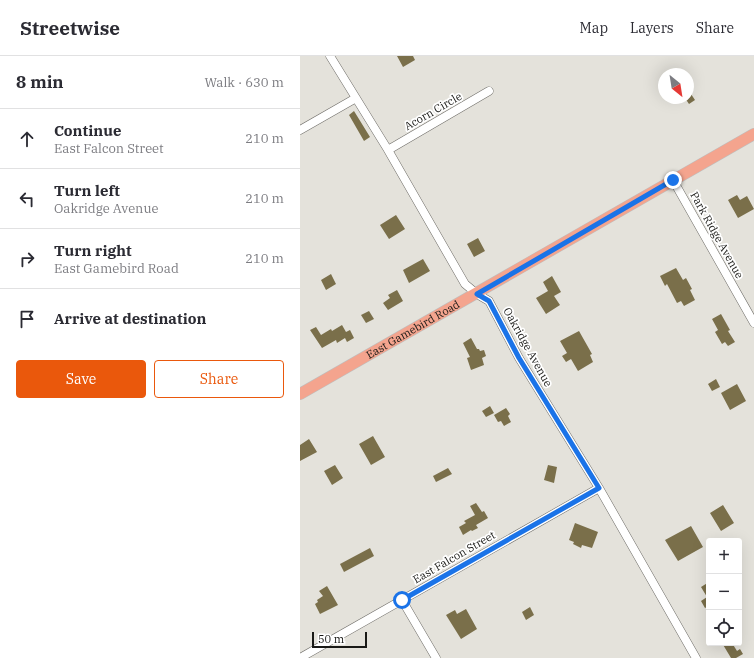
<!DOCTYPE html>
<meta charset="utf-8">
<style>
:root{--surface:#fff;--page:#f7f7f7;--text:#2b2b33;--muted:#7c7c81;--line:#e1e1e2;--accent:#ea580c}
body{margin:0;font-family:"IBM Plex Serif",serif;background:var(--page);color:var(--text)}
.controls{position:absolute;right:12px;bottom:12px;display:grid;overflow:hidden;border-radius:4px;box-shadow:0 4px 16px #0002}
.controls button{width:36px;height:36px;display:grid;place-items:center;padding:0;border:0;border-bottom:1px solid var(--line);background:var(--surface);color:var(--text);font:20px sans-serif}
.compass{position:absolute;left:358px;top:12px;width:36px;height:36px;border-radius:50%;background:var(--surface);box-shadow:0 4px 16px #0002;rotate:150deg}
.scale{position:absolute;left:12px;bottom:10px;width:55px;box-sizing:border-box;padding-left:4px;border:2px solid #191916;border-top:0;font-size:11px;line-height:14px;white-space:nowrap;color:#191916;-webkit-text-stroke:3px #fff;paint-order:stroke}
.stop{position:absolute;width:12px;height:12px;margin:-9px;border:3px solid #1a73e8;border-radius:50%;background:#fff}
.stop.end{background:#1a73e8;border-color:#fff;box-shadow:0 1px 4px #0008}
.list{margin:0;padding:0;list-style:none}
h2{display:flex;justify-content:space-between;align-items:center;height:52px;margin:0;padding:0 16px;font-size:17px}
h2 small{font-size:13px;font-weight:400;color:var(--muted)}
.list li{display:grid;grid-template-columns:26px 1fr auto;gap:12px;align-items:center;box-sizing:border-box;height:60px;padding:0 16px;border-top:1px solid var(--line)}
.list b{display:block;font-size:15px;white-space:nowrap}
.list p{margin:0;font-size:13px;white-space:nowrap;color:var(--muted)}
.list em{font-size:13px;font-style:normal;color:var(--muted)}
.actions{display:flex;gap:8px;padding:12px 16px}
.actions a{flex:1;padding:9px 0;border:1px solid var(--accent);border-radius:4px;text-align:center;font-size:14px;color:var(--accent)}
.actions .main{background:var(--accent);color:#fff}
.icon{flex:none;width:22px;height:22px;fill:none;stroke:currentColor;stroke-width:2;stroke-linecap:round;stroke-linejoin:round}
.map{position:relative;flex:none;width:454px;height:602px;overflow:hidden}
header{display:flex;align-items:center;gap:24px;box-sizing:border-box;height:56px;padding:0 20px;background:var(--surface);border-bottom:1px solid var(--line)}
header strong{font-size:19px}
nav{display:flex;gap:22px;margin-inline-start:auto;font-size:14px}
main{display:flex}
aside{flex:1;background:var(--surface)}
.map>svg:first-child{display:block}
.building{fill:#7a6f4a}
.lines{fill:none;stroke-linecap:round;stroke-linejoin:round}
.minor-casing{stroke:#6f6d68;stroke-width:9}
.major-casing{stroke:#bfbfbe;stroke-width:12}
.minor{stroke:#fff;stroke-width:8}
.major{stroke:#f4a48e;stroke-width:11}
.route{stroke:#1a73e8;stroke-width:5}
.labels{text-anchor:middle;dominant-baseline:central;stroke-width:3.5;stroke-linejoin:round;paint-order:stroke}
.street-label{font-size:11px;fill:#191916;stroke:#fff}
</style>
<header>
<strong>Streetwise</strong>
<nav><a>Map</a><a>Layers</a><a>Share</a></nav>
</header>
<main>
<aside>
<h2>8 min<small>Walk · 630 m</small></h2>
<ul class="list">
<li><svg class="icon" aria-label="ahead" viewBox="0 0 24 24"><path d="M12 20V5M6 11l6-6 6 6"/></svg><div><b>Continue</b><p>East Falcon Street</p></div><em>210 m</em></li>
<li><svg class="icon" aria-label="left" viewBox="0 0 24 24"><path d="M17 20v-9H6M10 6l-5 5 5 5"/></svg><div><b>Turn left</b><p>Oakridge Avenue</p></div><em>210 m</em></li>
<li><svg class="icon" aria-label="right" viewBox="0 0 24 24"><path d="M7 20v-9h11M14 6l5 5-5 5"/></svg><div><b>Turn right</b><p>East Gamebird Road</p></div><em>210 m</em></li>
<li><svg class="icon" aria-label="arrive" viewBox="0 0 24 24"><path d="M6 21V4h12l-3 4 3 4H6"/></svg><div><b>Arrive at destination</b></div></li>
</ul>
<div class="actions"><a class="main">Save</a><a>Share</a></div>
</aside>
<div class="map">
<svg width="454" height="602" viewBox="0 0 454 602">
<rect width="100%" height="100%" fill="#e4e2db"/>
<path class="building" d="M97,0h16l2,4 -12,7z
M391,38l4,6 -6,4 -4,-6h3v-2z
M54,55l16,26 -6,4 -15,-26z
M437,139l3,5 7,-4 7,13 -16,9 -10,-18z
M96,159l9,14 -16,10 -9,-14z
M178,182l7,13 -11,6 -7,-13z
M123,203l7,12 -21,12 -6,-13z
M376,212l7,12 3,-2 6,11 -2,1 5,10 -11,6 -3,-5 -4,2 -10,-19 -2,2 -5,-10z
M31,218l5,10 -10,6 -5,-10z
M252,220l9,16 -7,4 6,9 -14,9 -10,-16 12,-7 -5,-9z
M97,234l6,11 -15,9 -5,-7 7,-5 -2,-3z
M69,255l5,8 -8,4 -5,-8z
M421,258l9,16 -2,1 7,11 -7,4 -3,-4 -3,2 -7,-12 3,-2 -6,-11z
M42,269l4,7 4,-2 4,8 -7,4 -2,-4 -8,5 -1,-3 -14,8 -12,-18 6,-3 5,8 10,-6 1,2z
M279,275l13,23 -2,1 3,7 -15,9 -7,-12 -5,3 -4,-6 5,-3 -7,-12z
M171,282l6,11h2l1,2 4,-1 2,6 -4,2 2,7 -13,5 -4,-12 3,-1 -7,-14z
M416,323l4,8 -8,4 -4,-7z
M437,328l9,17 -16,9 -9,-17z
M190,350l4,7 -8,4 -4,-6z
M206,352l4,6 -2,2 3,6 -7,4 -3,-5 -3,1 -4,-7z
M73,380l12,21 -14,8 -12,-21z
M9,383l8,13 -17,9v-16z
M35,409l8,13 -11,7 -8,-14z
M248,409l9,2 -3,16 -10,-3z
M148,412l4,6 -16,8 -3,-6z
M176,447l6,9 2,-1 4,7 -12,7 2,3 -6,3 -1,-1 -8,5 -4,-8 7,-4 -2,-2 11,-6 -5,-9z
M423,449l11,18 -13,8 -11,-18z
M275,467l23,9 -6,16 -10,-3 -1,3 -8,-4 1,-2 -5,-2z
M391,470l12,21 -25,14 -13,-21z
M70,492l4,8 -30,16 -4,-8z
M409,526v24l-4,2 -4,-7 6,-4 -6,-10z
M27,530l11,19 -18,9 -5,-10 3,-2 -1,-2 6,-4 -4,-5z
M230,551l4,8 -8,5 -4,-8z
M166,553l11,20 -16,10 -15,-24 9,-5 2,4z
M422,587h10l5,8 3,-2 3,5 -7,4h-5z"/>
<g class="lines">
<g class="minor-casing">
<path id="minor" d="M30,0l58,94 77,134 12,10 12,7 30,57 80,130 97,170
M0,74l56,-32
M88,94l101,-59
M373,124l81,143
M102,544l34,58
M0,602l299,-170"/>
</g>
<g class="major-casing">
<g id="major">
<path id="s1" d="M0,338l454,-260"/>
</g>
</g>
<use href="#minor" class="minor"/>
<use href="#major" class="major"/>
</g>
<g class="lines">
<path class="route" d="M102,544l197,-112 -80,-130 -30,-57 -12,-7 196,-114"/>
</g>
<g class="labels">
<g class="street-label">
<text transform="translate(133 55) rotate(-30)">Acorn Circle</text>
<text transform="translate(417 179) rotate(61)">Park Ridge Avenue</text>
<text stroke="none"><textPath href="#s1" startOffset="130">East Gamebird Road</textPath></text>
<text transform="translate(228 291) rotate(61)">Oakridge Avenue</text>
<text transform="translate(154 501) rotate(-30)">East Falcon Street</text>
</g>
</g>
</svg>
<div class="controls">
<button>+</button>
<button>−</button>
<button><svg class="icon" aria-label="locate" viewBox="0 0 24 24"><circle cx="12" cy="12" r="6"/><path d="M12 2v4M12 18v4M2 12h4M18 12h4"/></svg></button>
</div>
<svg class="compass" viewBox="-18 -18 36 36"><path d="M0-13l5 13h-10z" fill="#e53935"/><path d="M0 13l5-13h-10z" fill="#7c7c81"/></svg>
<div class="scale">50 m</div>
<div class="stop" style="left:102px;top:544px"></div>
<div class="stop end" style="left:373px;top:124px"></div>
</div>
</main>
